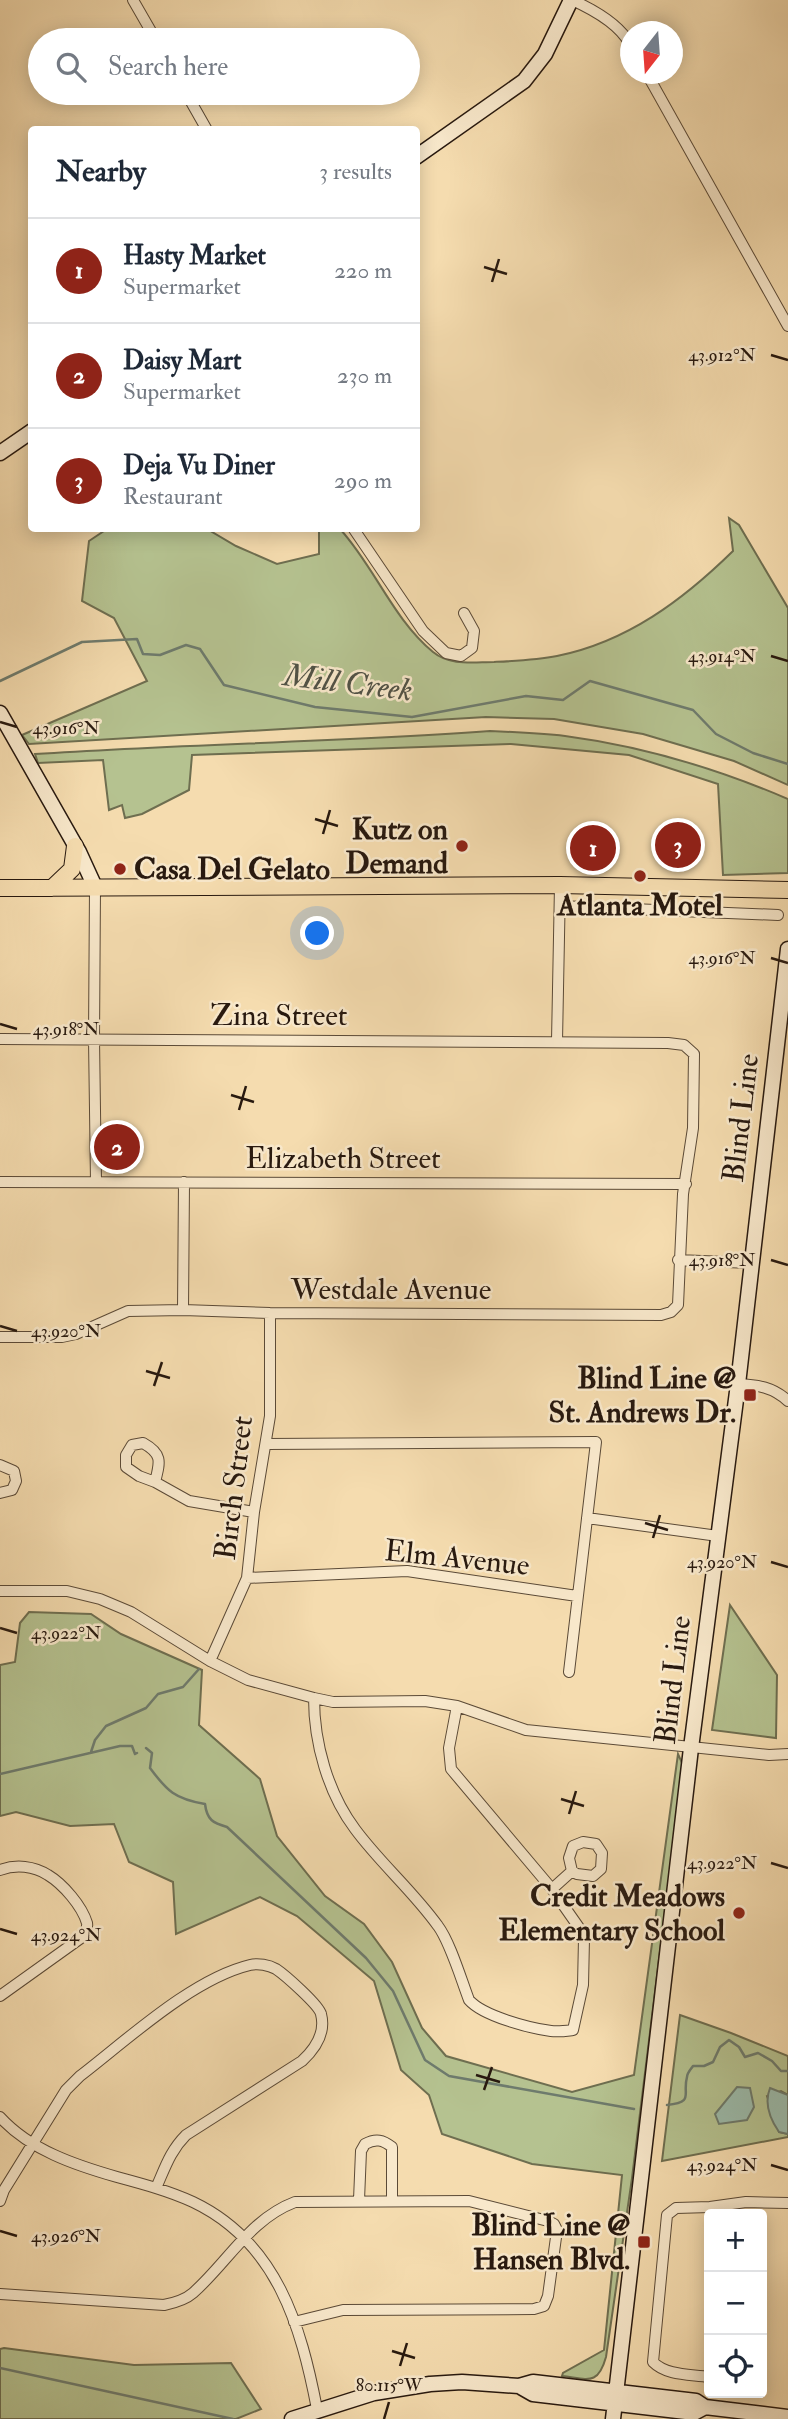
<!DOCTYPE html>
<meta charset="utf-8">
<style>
:root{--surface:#fff;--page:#f2f2f3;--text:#1f2937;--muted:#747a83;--line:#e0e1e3;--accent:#8f2418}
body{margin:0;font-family:"IM FELL Double Pica",serif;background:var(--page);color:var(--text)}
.controls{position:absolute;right:21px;bottom:21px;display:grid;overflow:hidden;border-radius:7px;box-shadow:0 4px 18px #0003}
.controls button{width:63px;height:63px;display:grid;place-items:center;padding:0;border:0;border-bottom:2px solid var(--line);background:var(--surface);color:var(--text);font:35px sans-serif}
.compass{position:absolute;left:620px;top:21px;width:63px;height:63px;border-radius:50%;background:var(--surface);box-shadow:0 4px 18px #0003;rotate:197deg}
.you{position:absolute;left:318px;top:934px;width:24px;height:24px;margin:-18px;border:5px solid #fff;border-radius:50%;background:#1a73e8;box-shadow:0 0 0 10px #1a73e833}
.badge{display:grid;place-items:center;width:46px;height:46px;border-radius:50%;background:var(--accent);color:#fff;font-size:23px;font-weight:700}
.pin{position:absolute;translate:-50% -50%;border:4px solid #fff;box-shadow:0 2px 7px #0006}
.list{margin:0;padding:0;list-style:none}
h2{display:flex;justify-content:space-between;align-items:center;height:91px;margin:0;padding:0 28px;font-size:30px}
h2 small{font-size:23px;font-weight:400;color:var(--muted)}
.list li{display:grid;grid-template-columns:46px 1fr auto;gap:21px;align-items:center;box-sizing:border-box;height:105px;padding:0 28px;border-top:2px solid var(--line)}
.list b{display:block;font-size:26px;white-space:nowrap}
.list p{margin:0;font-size:23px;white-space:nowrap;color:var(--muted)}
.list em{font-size:23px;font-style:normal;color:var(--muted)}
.icon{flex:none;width:38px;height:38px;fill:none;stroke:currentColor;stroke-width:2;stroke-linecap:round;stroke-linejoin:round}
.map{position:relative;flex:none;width:788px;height:2419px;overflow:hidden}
.search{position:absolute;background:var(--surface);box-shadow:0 4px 18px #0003;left:28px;top:28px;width:392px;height:77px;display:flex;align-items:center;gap:18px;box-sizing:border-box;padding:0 24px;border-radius:38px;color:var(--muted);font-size:26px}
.panel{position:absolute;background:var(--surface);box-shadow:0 4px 18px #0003;left:28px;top:126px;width:392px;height:406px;border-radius:7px}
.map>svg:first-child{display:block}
.green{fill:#b5c290;stroke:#6e6e50;stroke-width:2}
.water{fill:#9cbcac;stroke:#6e7b6d;stroke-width:2}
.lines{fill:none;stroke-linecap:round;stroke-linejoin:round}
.stream{stroke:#6e7b6d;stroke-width:2.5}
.street-casing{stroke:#5b4a37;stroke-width:12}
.secondary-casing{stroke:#28190f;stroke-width:17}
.primary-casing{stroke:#28190f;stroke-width:18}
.street{stroke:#f8e8cb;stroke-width:10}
.secondary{stroke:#f8e8cb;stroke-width:14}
.primary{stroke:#f5dcaf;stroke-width:16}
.ticks{fill:none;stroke:#28190f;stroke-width:2.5}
.poi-dot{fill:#8f2418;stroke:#f8e8cb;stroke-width:2.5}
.labels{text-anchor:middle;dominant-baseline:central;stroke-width:5;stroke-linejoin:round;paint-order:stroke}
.poi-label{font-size:30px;font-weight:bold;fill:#28190f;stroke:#f8e8cb;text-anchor:end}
.street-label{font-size:30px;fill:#28190f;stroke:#f8e8cb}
.water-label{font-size:32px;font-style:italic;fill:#515246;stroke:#f8e8cb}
.ticks-label{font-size:18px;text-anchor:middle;fill:#28190f;stroke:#f8e8cb;stroke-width:5;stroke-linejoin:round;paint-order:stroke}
</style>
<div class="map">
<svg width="788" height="2419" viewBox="0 0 788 2419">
<rect width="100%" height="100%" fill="#f5dcaf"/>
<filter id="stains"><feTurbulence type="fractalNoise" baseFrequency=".00286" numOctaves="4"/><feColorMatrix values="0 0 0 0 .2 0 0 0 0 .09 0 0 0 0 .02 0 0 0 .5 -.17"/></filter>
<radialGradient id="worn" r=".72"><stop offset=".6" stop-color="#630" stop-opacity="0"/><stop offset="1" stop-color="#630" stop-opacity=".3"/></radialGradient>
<path class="green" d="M729,518l10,7 49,83v177l-54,-24 -91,-27 -89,-15 -68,-2 -457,27 -7,-9 125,-54 -33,-63 -32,-17 7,-60 18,-12h100l29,17 41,18 42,-10v-25h21c34,37 53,90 93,123 17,14 40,10 61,10 20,-1 43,-2 63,-6 70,-14 126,-56 176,-105z
M490,731c25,1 50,2 75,5 76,10 153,33 223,63v74l-65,2 -5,-91 -89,-29 -118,-11 -319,11 -3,35 -47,24 -17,4 -3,-13 -13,5 -6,-50 -65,3 -3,-9c152,-10 303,-12 455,-23z
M730,1605l47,70 -1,63 -64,-8z
M29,1612l62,2 30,20 81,36 -3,55 61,54 17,57 48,60 39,28 28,38 30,66 24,28 126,36 62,-17 44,-321 5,11 -51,413 -26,179c-8,29 -18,22 -44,19l1,-3 41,-23 18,-175 -90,-11 -90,-30 -13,-39 -28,-25 -27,-89 -77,-65 -37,-19 -84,37 -3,-52 -44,-20 -15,-38 -44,2 -54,-14 -16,4v-151l15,-3 5,-39z
M680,2015l51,18 57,23v39l-7,-4 -14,5 12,36 9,2v3l-126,24z
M4,2348l130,17 97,-2 30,46 -25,10h-236v-70z"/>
<path class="water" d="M737,2087l13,1 4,19 -7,13 -28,4 -4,-10z
M770,2088l18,7v39l-9,-2c-9,-13 -15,-29 -9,-44z"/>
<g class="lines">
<path class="stream" d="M0,681l82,-39 55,-3 6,15 17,1 26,-10 14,4 24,36 91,22 97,10 114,-21 37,4 27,-19 103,29 23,24 37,19 35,11
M146,1748l6,5 -2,15c17,23 25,31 55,36 2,16 8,19 22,23l139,131 27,33 32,69 24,16 185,33
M91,1752l4,-12 11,-14 40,-18 12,-14 25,-7 16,-18
M0,1774l120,-28h12l3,8 2,-1
M667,2105c28,-3 15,-10 20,-28 0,-4 4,-8 6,-11h11l9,-4 7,-15 9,-7 10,7 6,10 13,-4 14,8 9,10h7
M0,2368l233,51"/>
<g class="street-casing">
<path id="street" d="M133,0l23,40
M572,0c20,9 47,24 58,44
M647,74l141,252
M186,93l21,37
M353,528l70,103 23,22 15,3 11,-8 2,-17 -10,-18
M95,887l-1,152 2,143
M560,906l218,9
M0,1039l668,4 16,2 10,9 -1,74 -10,66 -5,111 -7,7 -10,3 -391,-2 -87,-3 -55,1 -52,23 -14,3h-62
M557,1041l3,-156
M0,1182l686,2
M678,1260l72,3
M183,1310l1,-128
M738,1384c20,1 35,3 50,17
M267,1444l329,-2 -27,230
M0,1465l14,6 2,10 -4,9 -12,3
M155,1482c5,-20 8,-28 -12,-39l-11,2 -6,10v12l13,9 16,6 34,19 65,11
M587,1518l131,18
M247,1578l160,-7 170,25
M0,1591h67l33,8 31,13 79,49 38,19 66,18 19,4 92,-1 32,5 69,24 243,25 19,-1
M210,1661l37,-83 7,-66 16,-96v-103
M314,1698c0,45 14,95 41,131 25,34 58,62 83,97 12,16 23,53 31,74 14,16 60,28 82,31 7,1 14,0 22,-1l10,-45 1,-46 -4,-10 -28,-40 -101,-120 -2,-21 8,-42
M0,1870c16,-6 34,-4 48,5 15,9 34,31 39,48 1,6 -2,10 -6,15l-81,58
M552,1889l20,-18 -3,-13 4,-12 10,-4 13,2 6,9 -1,16 -8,7 -16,-2 -5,-3
M0,2117c30,33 75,48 117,60 26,7 52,14 76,25 84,40 108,124 124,207
M359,2200l2,-49 4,-7c11,-6 18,-4 27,3v53
M0,2201l4,-11 62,-100 14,-14c47,-36 112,-97 170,-111 8,-2 19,0 26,4 9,6 43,36 45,45 5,19 -6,35 -19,47l-116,74c-16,16 -21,33 -30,53
M0,2294l164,11c10,-2 21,-5 29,-12 35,-31 57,-74 102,-91l174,-1 79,20 6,3 3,6 -9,66 -4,10 -10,3 -191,1 -49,12
M709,2377c-19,-3 -42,-1 -56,-15l14,-147 9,-7 34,-1 36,-5 42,1"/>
</g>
<g class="secondary-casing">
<path id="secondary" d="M416,157l108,-76 21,-27 26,-54
M0,453l32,-22
M0,713l79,139 16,35
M519,2386l14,8 161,19 11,-6
M292,2419l82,-26 56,-9 32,-2 57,4 14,-4 163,19 9,6 83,10
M613,2419l78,-671 47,-364 50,-435"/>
</g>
<g class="primary-casing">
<path id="primary" d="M0,888l560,-3 228,5
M52,888l20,-19 3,-23"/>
</g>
<use href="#street" class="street"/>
<use href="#secondary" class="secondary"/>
<use href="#primary" class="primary"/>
</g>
<path class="ticks" d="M484,267l23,7M492,282l7,-23M771,355l17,5M771,656l17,5M0,722l17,5M315,819l23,7M323,834l7,-24M771,958l17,5M0,1024l17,5M231,1095l23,7M239,1110l7,-24M771,1260l17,5M0,1326l17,5M146,1371l24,7M154,1386l8,-24M645,1523l23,7M653,1538l7,-23M771,1562l17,5M0,1628l17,5M561,1799l23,7M569,1814l7,-23M771,1863l17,5M0,1929l17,5M476,2075l24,7M484,2090l8,-23M771,2165l17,5M0,2231l17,5M392,2351l23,7M400,2366l7,-23M384,2419l5,-17"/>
<g class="poi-dot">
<circle cx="462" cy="846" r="7"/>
<circle cx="120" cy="869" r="7"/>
<circle cx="640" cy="876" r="7"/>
<rect x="743" y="1388" width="14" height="14" rx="3.5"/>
<circle cx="739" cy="1913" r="7"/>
<rect x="637" y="2235" width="14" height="14" rx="3.5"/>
</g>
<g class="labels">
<g class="poi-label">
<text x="448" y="829">Kutz on<tspan x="448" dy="34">Demand</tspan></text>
<text x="134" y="869" text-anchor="start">Casa Del Gelato</text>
<text x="640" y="905" text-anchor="middle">Atlanta Motel</text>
<text x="736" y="1378">Blind Line @<tspan x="736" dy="34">St. Andrews Dr.</tspan></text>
<text x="725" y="1896">Credit Meadows<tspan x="725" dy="34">Elementary School</tspan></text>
<text x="630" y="2225">Blind Line @<tspan x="630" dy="34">Hansen Blvd.</tspan></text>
</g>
<g class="street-label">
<text x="279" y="1015">Zina Street</text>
<text transform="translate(741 1118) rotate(-83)">Blind Line</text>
<text x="343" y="1158">Elizabeth Street</text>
<text x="391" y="1289">Westdale Avenue</text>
<text transform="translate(234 1488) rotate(-83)">Birch Street</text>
<text transform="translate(457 1558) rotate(6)">Elm Avenue</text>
<text transform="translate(673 1680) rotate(-83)">Blind Line</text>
</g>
<g class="water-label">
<text transform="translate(348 683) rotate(7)">Mill Creek</text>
</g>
</g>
<g class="ticks-label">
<text x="722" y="361">43.912°N</text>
<text x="722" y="662">43.914°N</text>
<text x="66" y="734">43.916°N</text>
<text x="722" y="964">43.916°N</text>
<text x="66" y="1035">43.918°N</text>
<text x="722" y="1266">43.918°N</text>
<text x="66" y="1337">43.920°N</text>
<text x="722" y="1568">43.920°N</text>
<text x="66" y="1639">43.922°N</text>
<text x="722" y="1869">43.922°N</text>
<text x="66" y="1941">43.924°N</text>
<text x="722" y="2171">43.924°N</text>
<text x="66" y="2242">43.926°N</text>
<text x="389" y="2391">80.115°W</text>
</g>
<rect width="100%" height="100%" filter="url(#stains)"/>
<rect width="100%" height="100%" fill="url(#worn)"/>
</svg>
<div class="controls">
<button>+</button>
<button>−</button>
<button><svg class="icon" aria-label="locate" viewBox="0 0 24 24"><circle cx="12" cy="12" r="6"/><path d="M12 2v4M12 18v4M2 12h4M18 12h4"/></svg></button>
</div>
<svg class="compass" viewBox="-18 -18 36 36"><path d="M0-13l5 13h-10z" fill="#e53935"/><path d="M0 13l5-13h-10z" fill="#747a83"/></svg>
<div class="you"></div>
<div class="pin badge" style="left:593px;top:848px">1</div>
<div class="pin badge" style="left:117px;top:1147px">2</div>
<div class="pin badge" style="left:678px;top:845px">3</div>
<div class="search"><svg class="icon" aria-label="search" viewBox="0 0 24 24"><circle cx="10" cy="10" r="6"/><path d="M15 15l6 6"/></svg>Search here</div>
<section class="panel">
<h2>Nearby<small>3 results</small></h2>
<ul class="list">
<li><span class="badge">1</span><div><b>Hasty Market</b><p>Supermarket</p></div><em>220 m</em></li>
<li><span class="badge">2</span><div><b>Daisy Mart</b><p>Supermarket</p></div><em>230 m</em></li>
<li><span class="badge">3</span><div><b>Deja Vu Diner</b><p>Restaurant</p></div><em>290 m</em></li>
</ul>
</section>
</div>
